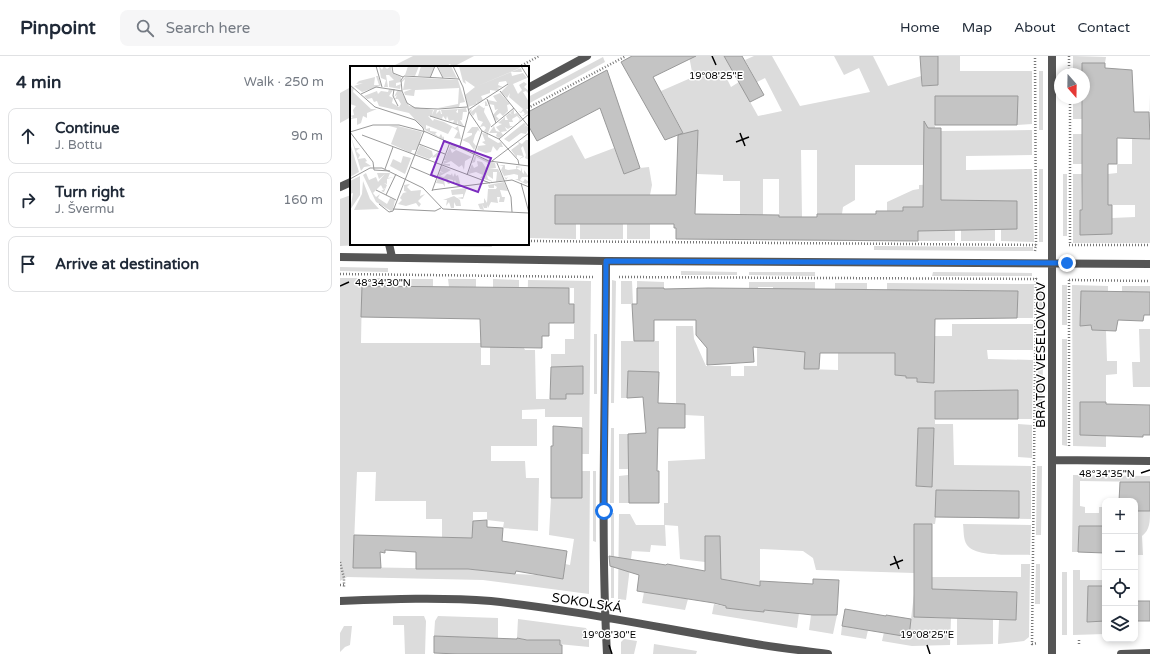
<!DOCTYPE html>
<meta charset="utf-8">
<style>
:root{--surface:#fff;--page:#f6f6f7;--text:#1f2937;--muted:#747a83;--line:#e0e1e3}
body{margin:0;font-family:"Varela Round",sans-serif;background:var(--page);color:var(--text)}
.controls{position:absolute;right:12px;bottom:12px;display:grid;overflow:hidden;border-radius:8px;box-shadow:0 2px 6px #0003}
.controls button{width:36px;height:36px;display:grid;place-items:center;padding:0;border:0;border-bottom:1px solid var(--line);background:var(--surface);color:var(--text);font:20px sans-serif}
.compass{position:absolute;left:714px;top:12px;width:36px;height:36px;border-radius:50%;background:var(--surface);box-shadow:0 2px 6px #0003;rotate:160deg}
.stop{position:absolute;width:12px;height:12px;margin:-9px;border:3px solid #1a73e8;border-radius:50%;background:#fff}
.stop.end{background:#1a73e8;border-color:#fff;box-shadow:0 1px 4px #0008}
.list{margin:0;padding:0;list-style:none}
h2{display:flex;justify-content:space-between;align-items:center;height:52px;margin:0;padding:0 16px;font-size:17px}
h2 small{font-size:13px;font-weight:400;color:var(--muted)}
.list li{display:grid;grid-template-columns:26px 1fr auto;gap:12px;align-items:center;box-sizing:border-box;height:56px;margin:0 8px 8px;padding:0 8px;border:1px solid var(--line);border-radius:8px}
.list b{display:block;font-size:15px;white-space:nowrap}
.list p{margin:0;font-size:13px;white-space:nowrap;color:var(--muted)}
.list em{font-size:13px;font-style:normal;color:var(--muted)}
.icon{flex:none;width:22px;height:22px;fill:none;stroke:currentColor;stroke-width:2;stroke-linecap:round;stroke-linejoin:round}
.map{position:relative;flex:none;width:810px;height:598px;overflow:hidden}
header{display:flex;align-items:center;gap:24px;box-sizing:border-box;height:56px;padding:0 20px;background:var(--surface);border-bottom:1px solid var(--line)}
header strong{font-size:19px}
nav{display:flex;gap:22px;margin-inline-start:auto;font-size:14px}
.search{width:280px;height:36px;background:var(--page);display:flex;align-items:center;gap:10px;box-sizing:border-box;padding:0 14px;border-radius:8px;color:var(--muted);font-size:15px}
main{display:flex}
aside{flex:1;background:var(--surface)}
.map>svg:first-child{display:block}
.green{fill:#dcdcdc;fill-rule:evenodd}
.building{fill:#c4c4c4;stroke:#999}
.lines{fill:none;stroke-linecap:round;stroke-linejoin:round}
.path{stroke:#777;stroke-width:2.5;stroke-dasharray:1 2;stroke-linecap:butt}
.street{stroke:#555;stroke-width:8}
.route{stroke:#1a73e8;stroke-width:5}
.ticks{fill:none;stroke:#000;stroke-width:1.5}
.labels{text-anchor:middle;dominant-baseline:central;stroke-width:3;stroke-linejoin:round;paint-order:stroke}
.street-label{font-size:13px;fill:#000;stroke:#fff}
.inset-road{fill:none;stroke:#999;stroke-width:1}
.view{fill:#7b2cbf;fill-opacity:0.15;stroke:#7b2cbf;stroke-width:2}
.inset-edge{fill:none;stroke:#000;stroke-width:2}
.ticks-label{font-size:10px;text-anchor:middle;fill:#000;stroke:#fff;stroke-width:3;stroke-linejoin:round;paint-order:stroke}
</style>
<header>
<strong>Pinpoint</strong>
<div class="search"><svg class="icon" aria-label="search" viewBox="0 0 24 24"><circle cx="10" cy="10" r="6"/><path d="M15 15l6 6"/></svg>Search here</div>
<nav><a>Home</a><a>Map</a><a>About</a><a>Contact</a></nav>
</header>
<main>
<aside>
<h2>4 min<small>Walk · 250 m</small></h2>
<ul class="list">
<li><svg class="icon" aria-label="ahead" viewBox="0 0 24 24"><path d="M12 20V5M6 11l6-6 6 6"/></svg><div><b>Continue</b><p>J. Bottu</p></div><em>90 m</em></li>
<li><svg class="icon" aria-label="right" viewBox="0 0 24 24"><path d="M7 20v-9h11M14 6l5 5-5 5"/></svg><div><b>Turn right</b><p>J. Švermu</p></div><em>160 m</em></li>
<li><svg class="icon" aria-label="arrive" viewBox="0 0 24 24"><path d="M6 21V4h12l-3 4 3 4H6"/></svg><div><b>Arrive at destination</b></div></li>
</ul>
</aside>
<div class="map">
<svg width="810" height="598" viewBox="0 0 810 598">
<rect width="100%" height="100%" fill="#fff"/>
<path class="green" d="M73,0h61l-21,11 -3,-3 -5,3h-54z
M349,0h36l10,18 -8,5 4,8 8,-5 19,34 24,-5 -17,-33 -8,4 -12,-22 9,-4h18l28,50 70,-14 -11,-24 -15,7 -10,-19h39l15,30 33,-10v10l17,-1v-29h22v15h72v53l-15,1v-29h-82v32h-10l-1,37h-69v35l-12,7 -1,7h-25v-64h-16l1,67h-23v-38h-16v36l-23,-1v-33h-17v-6l-26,-1 1,-43 -14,3 -23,-43 32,-14z
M733,0l33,1 -1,6h-23v11h-9z
M263,1l2,5 -77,42v-7z
M699,15h4v59h-4z
M11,31v30l-11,6v-30z
M810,38v149h-77v-69h9l-2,61 32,-17 23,-1v-12h-27v-31l9,-1v-9h15v-25h17z
M733,42h9v21h-9z
M692,74v25l-66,1v14l66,-1 2,73 -33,-1v-12h16v-28l-81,-1v31h19v10h-37v-34h-14l-1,4h-16v-9l26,-12 6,-1v-4l22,-1v-53z
M733,78h9v30h-9z
M232,79l13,24 29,-11 10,26 16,-6 9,-1 3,18 -2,10h-95v29h21v15l-48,-1v-81z
M699,113h4v73h-4z
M723,118h4v62h-4z
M11,139v49h14l-5,1 -20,1v-47z
M240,168h43v15h-43z
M287,168h23v15h-23z
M655,173v12h-34v-11z
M85,188h66l1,3 -67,-1z
M534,190l159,1v4l-159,-1z
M0,211l48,1v4l-48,-1z
M341,215l56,1v3h-56z
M409,216h66v4l-66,-1z
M593,216l99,1v3h-100z
M0,222h48v8h-26l-1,57h120v22h9v-18l34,1 1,2h10l1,49h30v-5l17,-28 -32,1v-13h14v-15h9v-51h-5l-42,35 1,-43 63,1 -2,173h-7v-37h-37v-8l-23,1v9h15v27h-46v15h34l1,17h13l-1,53 -35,-3 1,-6 -17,-2v-8h-14v27l-31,-1v-19h-16v-18h-51l1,-29h-19l-4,95 114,2 48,5 23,1 25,4 2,-15 5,1 4,-26 -25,-4 2,-37h31v-27h8l-1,123 -106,-14 -136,-3 -7,4z
M66,223h27v8l-28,-1z
M108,223h28v8h-27z
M153,223l26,1v8h-26z
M272,224l4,1 -2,122h-3z
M281,225h11l1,23h-12z
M297,225l27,1v6h-27z
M409,226h66v8l-42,-1v-2h-15v2h-9z
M495,227h32v6h-32z
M547,227l147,1 -1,34h-16l1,-27 -82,-1 -1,36 -17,1 -31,-37z
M704,227l-1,44h-4v-43z
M722,229h5v40h-5z
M732,229l36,1v5h-27l-1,34h11l1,5 14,1 1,30h10v13l-11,1v27h-26v33l26,1v11l-33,-1z
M782,230h28v6h-28z
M612,268h81v26h-46l1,9 45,1 -1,59h-97v5h18l1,41 77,1v53l-95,-2 -1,7h-21v49l-98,-3 -3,-12 -10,-7 -43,-2v37l-42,-7 2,-43h-15v26l-25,-3 -2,-33 -13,-1 1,21 -15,-1 -1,7 -18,-1 -6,49 -8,-1 1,-85h11l6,11h28v-22h4v-42l37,-2 -1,-43 -19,-1 -9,-11v-78h17l1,13 12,27h25v10h13v-10h13v-28l51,3 -3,28 33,1v-17h57v22h6l5,-3v6h11v4l17,1 1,-47h17zM578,372h16l-2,59 -16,-1z
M799,273h11v58h-17l-1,-25h8z
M254,278h3v60h-3z
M722,283h5v107l-5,-1z
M281,285h38v31l-31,-1 -1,27h-6z
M698,304h5l-1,65h-5z
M678,368l14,1v33l-14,-1z
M271,372h3v75h-4z
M279,378h9v26h29v9h-38z
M697,410h5l-1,69h-5z
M253,415h3v71l-3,-1z
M288,419l1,28h-10v-27z
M733,419l77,1v6l-70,-1v25l5,1v6h14v-6h6v19h-26l-1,26h-6z
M795,455h15c0,10 0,19 -8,25l1,19h-8z
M271,457h3v85h-3z
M623,468l68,1 -1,30c-15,-1 -54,3 -63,-10 -4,-6 -3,-14 -4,-21z
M681,508h9l-1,70v3l-5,4 -26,3 1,-24h17l1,-28 -85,-3v-12h89z
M696,508h4v40h-5z
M733,514h7v10h25v6l-17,36 17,-1v13l-32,1z
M722,516h5v63h-5z
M304,536l44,7 -3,11 -43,-7z
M574,538h20v24h17l-1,27 -38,1 -30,-5 2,-9 25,4z
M374,548l29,6v-1l56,4 -2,15 -85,-14z
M471,559h26l-4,19 -24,-4z
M53,560h31l2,5 -1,33h-20l-1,-29h-11z
M98,560l60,2v21l-64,-3 1,-15z
M617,562l36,1v25l-36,1z
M178,563l68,9 3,7v12l-41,-4 -31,-5z
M4,570h8l-2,19 -5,2 -5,5v-19z
M502,570l26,4 -2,9 -25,-4z
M284,583l13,2 -3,13h-13v-12z
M314,588l43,7 -1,3h-43z"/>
<path class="building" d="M292,0h64l-43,21 30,56 -18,7 -44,-78z
M384,0h18l22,39 -14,7z
M580,0h18v29l-16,1z
M742,7h23v5l27,2 2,42h15l1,27 -33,-1v26h-9v41h4v29l-32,1v-25h2v-112h2v-24h-2z
M267,14l33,98 -16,6 -24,-66 -63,33 -9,-16v-13z
M595,40h83l-1,29h-82z
M584,65l4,7h13v72l76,1v28l-99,2v10l-242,-2v-11h-2v-4h-119v-29h121l2,-60 20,-5 -3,84 84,1v2h38v-3h59v-3h27v-4h20z
M22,230l207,2v16h5v19h-25v13h-7v12l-61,-1 -1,-28 -119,-2z
M297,232h27v1l44,-1 310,3 -1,27 -82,1 -1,64 -17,-1v-4h-11v-2l-11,-1v-22h-75l-1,16h-15l1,-17 -52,-5 1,15 -47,3v-17l-11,-13v-15h-42v21h-20l-2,-37h5z
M741,235l69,1v23h-6l-1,6 -25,-1 -2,11 -24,-1 -1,-5 -11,1z
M243,310v28h-17v5h-16l1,-32z
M288,315l31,1 -1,31 27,1v24h-27l-1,43h2v32h-30l-1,-69 18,-1 -3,-36 -16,1z
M678,334v29h-83v-28z
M740,346h26v2l44,1v30h-7v2l-63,-2z
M213,370l29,2v70h-31v-52h2z
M578,372h16l-2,59 -16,-1z
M780,426h30v29h-15v-10h-16z
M596,434l83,1v27l-84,-1z
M147,464v7l16,1 -1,13 65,10 -4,28 -47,-8 -1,3 -47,-5h-52v-17l-31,-2v3l-5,-1 1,16h-28l1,-33 118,3 1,-17z
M574,468h18v65l85,3 -1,28 -102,-3z
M739,470h26v27l-27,-1z
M365,480h15l1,43 39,7v-5l53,3v-5l26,1 -2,35h-24l-49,-5v2l-21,-2 -17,-2v-2l-12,-3 -77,-12 2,-16 -29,-9 -1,-10 57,9 1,-1 38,7z
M748,530h17v35l-18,1z
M795,545h15v20h-15z
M505,553l41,7v-1l25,4 -2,18 -67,-11z
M94,580l83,3v-1l10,2h33v5h2v9h-104l-24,-1z"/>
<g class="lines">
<path class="path" d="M729,0v18
M179,11l20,-11
M730,42v147
M188,52l98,-52
M188,185l510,4
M729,189h81
M695,195l1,-7 -1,-188
M0,218l253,3
M279,221l419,2
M696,222l-4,366 5,-1
M729,224v167
M729,224l81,1
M0,506l4,16v10
M0,529h4
M739,584v4"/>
<path class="street" d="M188,32l59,-32
M0,131l11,-5
M49,188l3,13
M0,201l266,4 544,3
M266,205c0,131 -6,262 1,393
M713,404l97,1
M0,545c50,-2 101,-4 151,0 85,9 169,27 253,41 28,5 56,8 84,12
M712,598v-598
M781,598l29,-1"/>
</g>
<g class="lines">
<path class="route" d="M264,455l2,-250 461,2"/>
</g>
<path class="ticks" d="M372,0l4,9M400,77l5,13M396,86l13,-5M0,230l9,-4M801,417l9,-3M554,500l5,13M550,509l13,-5M269,589l3,9M587,589l3,9"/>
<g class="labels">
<g class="street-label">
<text transform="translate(701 299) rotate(-90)">BRATOV VESELOVCOV</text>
<text transform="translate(247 547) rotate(9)">SOKOLSKÁ</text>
</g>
</g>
<g transform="translate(10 10)">
<rect width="179" height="179" fill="#fff"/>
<path d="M29,0l3,4 2,-4 3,3 4,-3 1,7 9,4v5l-5,1v3l5,-2 -1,5 -11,-2v-6l5,-1 -5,-5h-3l2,12h-4l2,-7 -5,-2zM58,0h11l-4,10 -10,-1zM71,0h14l-5,11 -12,-1zM88,0h13l6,12 -14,-1zM109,0h60l1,2 -45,19 -10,-7 1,4 -3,-2zM171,2l1,4h-11l1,4 11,-3 4,5 -14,6 5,10 4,-4 -3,-5 5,-3 3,2 -3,3 5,4v3l-3,-3 -3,1 6,10v7h-3l3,4 -6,3h-1l3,-2 -2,-3 -2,2 -3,-2 3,1 2,-3 -14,-12 1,-4 -3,5 -6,-6 7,-7 -2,-4 -7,1 -1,3 5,2 -6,1 3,1 -2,2 -8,-1v3l-9,3 2,4 -5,4 -2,-3 1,3 -9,3 -3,-12 10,-8zM26,10h2l3,9 -1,1 -18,6 -8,-6 9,-3 -7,1 3,-3 16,-4 -1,8h5zM55,11l53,3 7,22 -5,1 -1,4 -21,1 20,-4 1,-16 -44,2 -1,6 -9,-1 -1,-3 8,-3 -9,1 2,-11 -3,3v-2zM0,20l4,2 -1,4 18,17h6l-10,4v5l-4,-2 -2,7 -4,2v-7l-7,1 3,-2 -3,-1 4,-1 -1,-5 3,-4 -6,-2zM39,23l4,1 -4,6 4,2 -1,5 7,4 2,-3 -3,-5h-3l2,-4 -3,2 3,-6h4l8,15 24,4 -1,5 2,-5h3l-1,4 4,-4 1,4h1l-1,-4 17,-1 -2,3 2,1v-4l8,-1 1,4h-4l-1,8h-2l4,6 -6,-2v-4l-1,4 -4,-1 1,-3 -5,1 -2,-5 -1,4 -3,-4 -1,3 -14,-3 5,5 1,-2 10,3 11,6 3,-2 3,13 -7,-1 4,-7 -6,-4 -4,7 -22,-9v4l4,-1v3l7,1 -2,2 4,3 2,-3 2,4 1,-2v4l-19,-10 -16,-17 -30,-7 -2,-5 -3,1 -2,-4 -5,1 -3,-3 13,-5 1,3 3,-3 7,1zM150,27l10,11 -3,1 1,6 -5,5 -3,-3 -4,3 3,3 -3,2 -3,-6 5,-6 -3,1 -1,-5 -5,-1 -1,-4 9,2 -4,-6zM136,35l2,5h-3l-1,6 7,13 -3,8 -4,-2 2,-3 -2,-2 -4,1 3,-5 -5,-2 -2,-8 -3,4 -4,-5 3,-2 -1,3 8,-7 6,4v-7l-5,3zM164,43v5l3,-1 4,6 -3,3 2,-3 -3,-3 -5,3 1,3h-4l1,4h3l-5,3 -3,-2 2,4 -6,1 2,3 -4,3 -3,-2 1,-3h-8l5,-7 2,5 4,1 -4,-5 6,-3 -4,-1 7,-6v3h3l-2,-4 3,-3 4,2 -3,-2zM174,57l2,1 -2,3 2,-2 3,3 -3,6 -5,-1 -12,9 -5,-3zM39,60h9l24,6 -5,18h-5l-1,3 -20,-9 6,-16zM122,61h6l2,5 -2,-2 -3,5 -2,7 3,4 -2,4 -5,-7 -7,-3 10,-5v-2h-5zM132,67l6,1v3l10,6 3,-1 2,5h-3l-3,4 -4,-5 -2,6 -5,1 -9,-3 1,-4 8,-1 -4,-3 3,-1zM0,68l5,14h5l-4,3 4,4 -2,4 7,-1 2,3 -2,1 6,4 -7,1 -3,4zM176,74h3v20l-4,-2 1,-3 -3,-9 -2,2 3,9 -5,2 4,-3 -6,-1v3l-6,-8 8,-6 -1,-2 4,2zM0,77l9,29 -9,5 1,-30zM101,78l6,3 -2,3 -5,-2 2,5 4,-3 16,7 -7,4 -1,9 -2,-5 -3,2 -8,-6 -7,3h6v2l-7,-1 1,-4h3l-3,-1zM70,79l12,6 1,5 5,-4v8l-2,-3 -4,1 1,-2 -4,3 -13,-5zM53,90l8,2 -6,16 -15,-8 3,-7 8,4zM125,90l20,7 1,5 -7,1h9l6,11 -8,2 1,-10h-4v7l-6,-4 1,4 6,3 -14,-4 3,-3 -7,-3 -8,2 4,-10 2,4 4,-2 -1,-5 5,1 4,6 2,-5 -12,-6 -1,5 -3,1zM149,99h6v4l3,1 8,-1v-3l5,1 -5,1 5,3 1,-4v5l2,2v-4l5,7h-7l-2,3 3,2 2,-3 4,3 -3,2 -11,-5h3v-4l-4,-1 -10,2 2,2 2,-1 -2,3 -5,-10 2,-4zM92,100l9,4 -11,6 4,1 3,-3 4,1 1,-2 1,4 2,-4 1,3 2,-1 2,8 -2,4 -3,-7 -2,4v-4l-5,-1 2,5h-2l-4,-6 1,9 -2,-3 -7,-1 2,-5 4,2 -4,-3 2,-5 4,1 -4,-2zM16,107l3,7 7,-3 2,5 7,-8 -6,5 -2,-6h13l-2,5 6,-1 -7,2v5l-3,-1 3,2 -3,7 2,1 -5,-2 5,-3 -3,1 -2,-4 -8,8 3,4 4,-3 -2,4 9,6 3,-6 5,2 -2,10 -2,1 -15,-9 -13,-27zM10,110v19l-10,15 3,-17 -3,1v-13zM13,115l7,18 9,10 -25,1 8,-16zM154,116l4,9 -8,-1 2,7h3l-1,5h-5l1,-5h-3l1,6 -7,-1 -3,6 -1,-3v3h-3l-2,-4 2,6 -4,-1 -2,-5 6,-1v-5l3,5 1,-14h8l1,-2 -3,-2v3h-5l-1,-3zM60,118l-3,3 4,4 10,-1 -1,6 5,-2 -7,7 3,3 -2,3 -3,-4 -10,3 -8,-2 4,-4 -2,-2 3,-5 4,-1 -3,-1v-6zM115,122l-4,1 6,-1 -4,11 -6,-1 6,-1v-3l-11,1 -1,-5zM104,130l6,4 1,6h-5l-2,-4v6h-3l-2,-6 -3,4 1,-6h-4z" fill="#dcdcdc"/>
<path class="inset-road" d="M26,0l6,21M42,0l1,7 10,4M87,0l6,12M103,0l10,21 6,25 13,19M171,0l8,13M80,12l5,-12M109,13l-55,-3 -3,4 1,11 5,12 8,5 23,1 29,-2M0,19l25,22 40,13 8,8 1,3M44,23l-1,7 5,10M150,25l29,36M11,28l15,-7 26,4M137,33l9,24M118,44l40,-26M80,50l35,11M141,61l23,-19M132,65l17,8 19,21 1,5M0,66l23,-7h26l27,7 63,29 40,5M0,66l23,30 1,8 16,1M12,69l128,48M149,73l30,-25M69,78l26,10M110,80l9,-34M142,95l37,-28M147,97l14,34 1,15M61,101l26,11M35,103l8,-22M117,109l15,-44M0,113l20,-11h12l41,20 20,21 86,4M171,117l8,30M26,124l20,10M82,124l80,-10 17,7M82,125l18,-49M36,129l10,-21M29,138l10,8 4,-1 31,-80M43,143l42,2 6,-3"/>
<path class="view" d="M94,75l47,17 -13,34 -47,-17z"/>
<rect width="179" height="179" class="inset-edge"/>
</g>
<g class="ticks-label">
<text x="376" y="23">19°08'25"E</text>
<text x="43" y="230">48°34'30"N</text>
<text x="767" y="421">48°34'35"N</text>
<text x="269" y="582">19°08'30"E</text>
<text x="587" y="582">19°08'25"E</text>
</g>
</svg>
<div class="controls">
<button>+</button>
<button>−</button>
<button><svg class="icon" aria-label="locate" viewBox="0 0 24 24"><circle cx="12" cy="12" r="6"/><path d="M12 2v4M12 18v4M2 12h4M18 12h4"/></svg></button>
<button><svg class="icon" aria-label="layers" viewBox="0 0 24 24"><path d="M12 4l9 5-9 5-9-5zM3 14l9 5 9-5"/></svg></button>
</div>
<svg class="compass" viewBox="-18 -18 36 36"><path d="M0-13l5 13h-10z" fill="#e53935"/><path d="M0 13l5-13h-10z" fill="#747a83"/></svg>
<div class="stop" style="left:264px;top:455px"></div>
<div class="stop end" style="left:727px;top:207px"></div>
</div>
</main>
